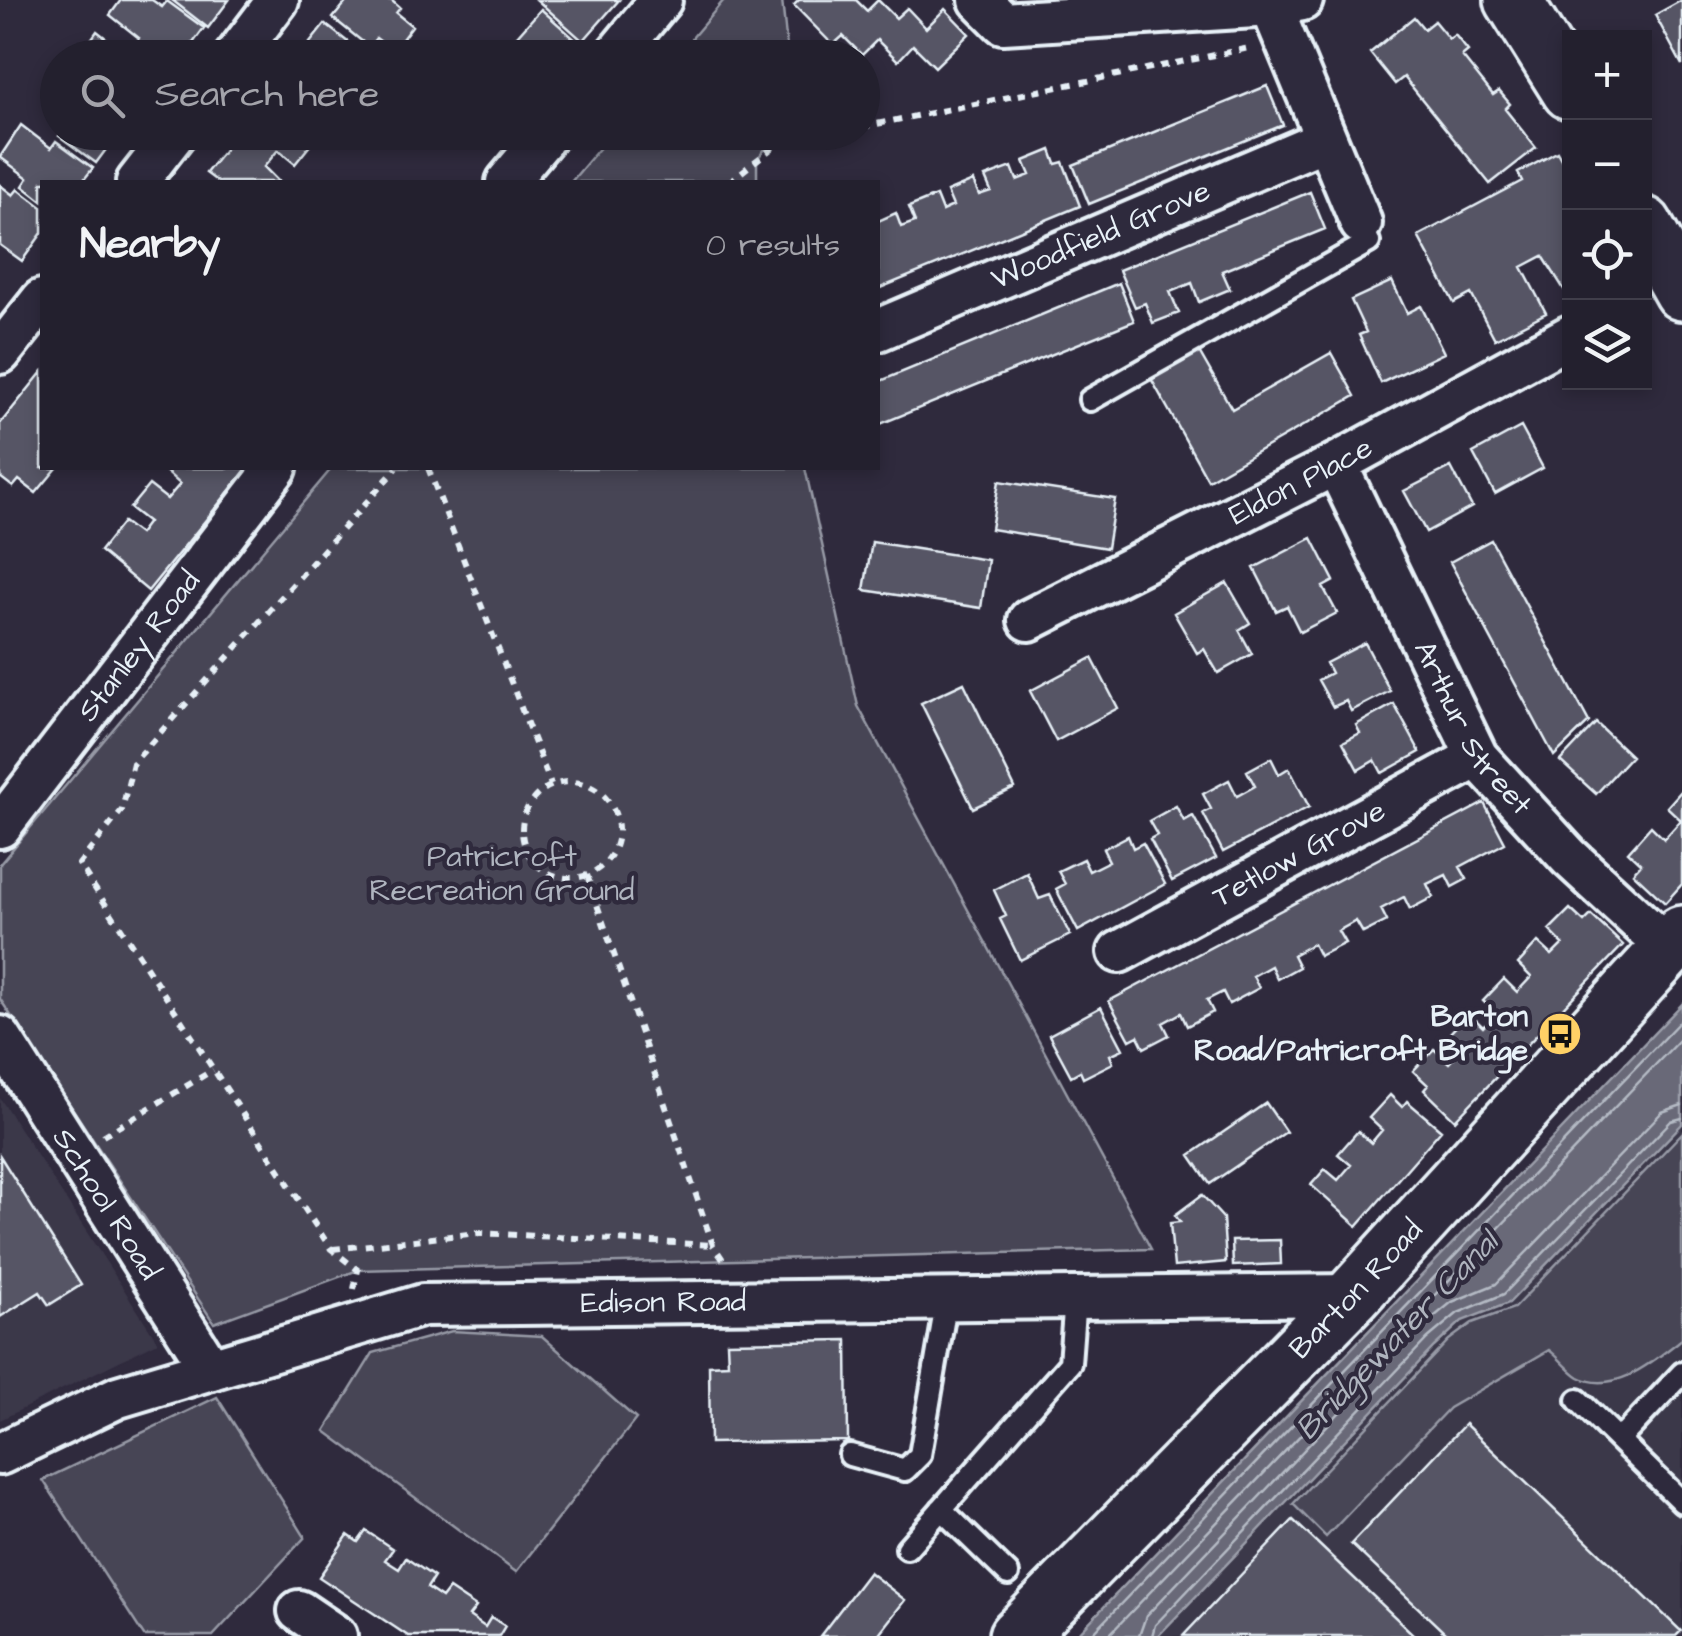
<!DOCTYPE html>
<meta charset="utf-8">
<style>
:root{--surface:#23202e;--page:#2f2d3a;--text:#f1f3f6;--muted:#a3a3aa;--line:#403e4a}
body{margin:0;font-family:"Architects Daughter",sans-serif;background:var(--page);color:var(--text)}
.controls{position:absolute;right:30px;top:30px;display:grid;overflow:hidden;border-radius:0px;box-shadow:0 5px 15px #0003}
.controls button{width:90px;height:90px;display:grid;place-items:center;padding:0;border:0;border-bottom:2px solid var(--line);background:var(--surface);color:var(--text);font:50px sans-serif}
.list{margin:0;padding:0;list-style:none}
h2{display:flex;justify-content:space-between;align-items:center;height:130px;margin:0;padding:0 40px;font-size:42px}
h2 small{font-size:32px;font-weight:400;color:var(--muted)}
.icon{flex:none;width:55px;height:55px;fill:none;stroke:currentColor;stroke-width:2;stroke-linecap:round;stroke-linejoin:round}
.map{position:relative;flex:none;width:1682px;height:1636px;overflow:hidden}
.search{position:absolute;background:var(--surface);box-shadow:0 5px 15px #0003;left:40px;top:40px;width:840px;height:110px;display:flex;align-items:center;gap:25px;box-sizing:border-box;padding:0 35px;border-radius:55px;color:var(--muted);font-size:38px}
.panel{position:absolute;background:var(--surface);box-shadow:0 5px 15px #0003;left:40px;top:180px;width:840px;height:290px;border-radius:0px}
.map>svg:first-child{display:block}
.built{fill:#3b3749}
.green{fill:#464455;stroke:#979aa6;stroke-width:2.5}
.water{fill:#696978;stroke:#9c9fab;stroke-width:2.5}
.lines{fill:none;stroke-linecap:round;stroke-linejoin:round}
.shore{stroke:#b5bbc5;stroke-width:2.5}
.building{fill:#575565;stroke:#e8f1f8;stroke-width:2.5}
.lane-casing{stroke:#e8f1f8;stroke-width:28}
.street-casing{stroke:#e8f1f8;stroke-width:48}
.secondary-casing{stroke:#e8f1f8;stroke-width:62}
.primary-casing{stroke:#e8f1f8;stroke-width:62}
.path{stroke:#e8f1f8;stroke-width:6;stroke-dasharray:8 8;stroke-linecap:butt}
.lane{stroke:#2f2a3d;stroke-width:20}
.street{stroke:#2f2a3d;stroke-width:40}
.secondary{stroke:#2f2a3d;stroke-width:55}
.primary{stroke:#2f2a3d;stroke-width:55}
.labels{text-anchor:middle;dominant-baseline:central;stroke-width:9;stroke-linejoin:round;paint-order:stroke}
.street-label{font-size:30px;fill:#e8f1f8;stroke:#2f2a3d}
.park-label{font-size:30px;fill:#afb4bf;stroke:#2f2a3d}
.poi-label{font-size:30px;font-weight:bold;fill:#e8f1f8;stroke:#2f2a3d;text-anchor:end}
.water-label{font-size:32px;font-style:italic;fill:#afb4be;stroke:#2f2a3d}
</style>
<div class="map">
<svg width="1682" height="1636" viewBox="0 0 1682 1636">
<rect width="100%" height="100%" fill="#2f2a3d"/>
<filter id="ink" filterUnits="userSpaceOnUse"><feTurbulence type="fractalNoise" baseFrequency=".01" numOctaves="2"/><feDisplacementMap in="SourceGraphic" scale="20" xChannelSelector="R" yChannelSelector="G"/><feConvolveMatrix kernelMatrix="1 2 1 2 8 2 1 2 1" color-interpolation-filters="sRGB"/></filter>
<g filter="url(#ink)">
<path class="built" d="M0,1098l158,244 -158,78z
M1682,1124v512h-524l276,-289 28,-26 47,-18z"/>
<path class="green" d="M724,0h58l6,57h-112z
M613,132h165v1l-21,26v23h-186z
M332,468h473l53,238 293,543 -793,21 -144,53 -214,-324v-135z
M1682,1133v206c-26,20 -67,57 -103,38 -10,-6 -20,-20 -30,-27l-100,58 -123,129 -33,-33 156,-164 23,-17 42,-15z
M452,1331l90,5 94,83 -120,153 -191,-141 48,-78z
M217,1397l88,140 -92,99h-69l-101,-156z"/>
<path class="water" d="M1682,1004v120l-173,179 -47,18 -28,26 -276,289h-82z"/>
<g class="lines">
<path class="shore" d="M1090,1636l592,-617
M1108,1636l574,-599
M1139,1636l7,-20 272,-286 34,-28 44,-18 166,-172 20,-7
M1152,1636l3,-11 272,-286 31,-26 46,-19 167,-173 11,-3"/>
</g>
<path class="building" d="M121,0h31l10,7 5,-6 37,27 -22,30h-32l-16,-12 5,-8 -29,-23z
M172,0h57l-21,28z
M348,0h43l9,8 -4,5 16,13 -19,25 -17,-13 -7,9 -36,-29z
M537,0h82l-36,41z
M799,0h57l11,11 11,-11 18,18 11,-10 19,20 19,-19 24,25 -34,33 -22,-22 -15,16 -21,-21 -15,15 -19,-19 -10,9 -39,-40z
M1682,0v65l-27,-50z
M541,9l37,33 -14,16h-57l-5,-5z
M1414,17l10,12 10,-8 15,18 6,-4 13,16 -6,5 31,39 6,-4 11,13 -5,5 31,39 -46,36 -86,-107 -9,7 -25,-31z
M325,24l33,26 -6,8h-54z
M97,31l29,23 5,-7 14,11h-67z
M1267,86l16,39 -194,79 -16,-39z
M21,125l30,23 5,-7 37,27 -11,14h-40v19l-19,-15 5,-8 -28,-21z
M62,132h57l-23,31 -37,-27z
M239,132h77l3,2 -24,30 -17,-14 -14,17 15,15h-61l-12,-9z
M1051,150l5,14 7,-2 17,44 -202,83v-68l18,-8 5,14 14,-5 -6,-15 27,-11 6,15 11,-5 -6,-14 26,-11 6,14 12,-4 -6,-14 27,-10 5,13 13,-5 -6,-14z
M1557,152l13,23v124l-27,-43 -21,11 24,46 -51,26 -24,-45 -17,9 -36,-67 104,-55 -4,-8z
M0,185l13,10 5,-6 24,18v26l-20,28 -22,-16z
M1310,192l15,37 -103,42 8,18 -31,13 -7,-19 -22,9 9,21 -26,10 -8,-20 -10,4 -16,-37z
M1392,281l15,32 14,-7 23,47 -63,30 -22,-48 7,-3 -15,-32z
M1119,283l15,38 -256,104v-43z
M1197,348l35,61 99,-56 24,43 -147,84 -59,-105z
M42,372v96h15l-21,25 -17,-13 -6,7 -13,-10v-53z
M1521,427l22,41 -48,26 -22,-41z
M1451,467l21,40 -46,25 -22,-41z
M248,468l-100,123 -48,-40 23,-29 16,12 9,-12 -18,-14 19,-23 18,14 13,-15 -18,-16z
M999,481l116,18 -8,49 -116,-19z
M1312,538l22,43 -11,6 14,26 -37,19 -13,-26 -11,5 -22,-43z
M1491,540l98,182 -35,34 -104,-194z
M872,542l116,18 -7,48 -117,-18z
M1227,583l23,40 -11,7 13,24 -34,19 -14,-24 -7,4 -23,-40z
M1365,643l25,48 -39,20 -5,-10 -13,6 -15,-27 13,-7 -5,-10z
M1092,658l26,50 -62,33 -26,-50z
M964,683l51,105 -42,20 -52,-105z
M1394,704l26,48 -38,21 -7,-13 -17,10 -15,-28 17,-9 -4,-8z
M1596,723l35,33 -35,38 -36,-33z
M1271,758l8,16 10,-6 20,39 -86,45 -20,-39 8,-4 -8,-15 26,-14 8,16 18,-10 -8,-15z
M1682,790v94l-17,19 -32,-30 8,-9 -13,-12 23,-26 13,13 17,-19 -14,-13z
M1484,803l21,40 -45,24 7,12 -15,8 -6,-12 -19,9 6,13 -23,12 -6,-12 -23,12 6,12 -24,12 -7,-12 -18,10 7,12 -26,13 -6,-12 -20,11 6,12 -22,12 -6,-13 -18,10 6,12 -30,16 -6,-12 -16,8 6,12 -26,14 -6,-13 -18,10 6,12 -25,13 -6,-12 -8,4 -21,-39z
M1176,806l8,15 9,-5 23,42 -44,23 -22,-42 7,-4 -8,-14z
M1128,836l5,12 10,-5 22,41 -87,47 -22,-42 9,-5 -7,-13 25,-12 6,12 20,-10 -6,-12z
M1027,873l12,26 11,-4 20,40 -50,25 -20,-41 6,-3 -12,-26z
M1570,909l14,13 7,-7 32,30 -168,175 -31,-30 4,-5 -15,-14 21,-22 15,14 13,-14 -14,-14 21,-22 14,14 13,-13 -13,-13 21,-22 13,13 14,-15 -13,-13 20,-22 14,13 11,-11 -14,-14z
M1101,1007l22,42 -13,6 3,8 -30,15 -3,-7 -9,5 -22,-41z
M1390,1095l12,12 5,-6 34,29 -84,96 -46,-41 14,-16 13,11 13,-15 -13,-11 20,-23 13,12 11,-13 -13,-12z
M1266,1103l20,29 -76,52 -20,-29z
M0,1156l81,129 -32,20 -9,-13 -40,25z
M1202,1195l21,23 3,44 -52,5 -4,-44 10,-1 -5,-7z
M1280,1240l1,24 -48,2 -1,-25z
M847,1340l1,101 -138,2 -1,-78 19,-1 -1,-22z
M1465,1424l216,207 -5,5h-228l-97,-92z
M1293,1520l122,116h-232z
M366,1531l27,18 -8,11 14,9 7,-11 28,19 -7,11 15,10 7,-9 27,18 -7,9 16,11 6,-10 14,9 -6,10h-91l-89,-59 29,-42 10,7z
M869,1572l36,28 -28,36h-57z"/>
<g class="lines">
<g class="lane-casing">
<path id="lane" d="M1090,400l279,-158 -8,-19
M1578,1400l104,102
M1619,1440l63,-67
M850,1455l55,15 15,-15 27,-156
M941,1509l67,65
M907,1548l163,-185 5,-65"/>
</g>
<g class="street-casing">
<g id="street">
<path d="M980,0l23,23 268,-17 -4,-6"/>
<path d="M1302,0l-31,6 90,217"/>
<path d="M234,58l44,-58"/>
<path d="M613,58l48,-58"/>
<path d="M137,182l39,-50"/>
<path d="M507,182l42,-50"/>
<path id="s1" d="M878,330l446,-190"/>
<path d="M0,353l42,-53"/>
<path id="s2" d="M1336,464l141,293 92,100 99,91"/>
<path id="s3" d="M1029,620l307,-156 234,-128"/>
<path id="s4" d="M0,827l276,-359"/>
<path id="s5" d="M1119,952l358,-195"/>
<path id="s6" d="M0,1037l211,332"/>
<path id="s7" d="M0,1454l118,-57 305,-92 930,-10"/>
<path d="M299,1611l37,25"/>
</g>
</g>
<g class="secondary-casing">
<g id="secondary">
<path id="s8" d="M1017,1636l336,-341 329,-361"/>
</g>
</g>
<g class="primary-casing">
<path id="primary" d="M1513,0l57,91
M1644,225l38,67"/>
</g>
<path class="path" d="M862,127l387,-79
M729,182l47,-37 61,-13
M428,468l123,317
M522 830a48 48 0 1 1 96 0a48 48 0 1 1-96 0Z
M587,875l126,370 13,19
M103,1136l110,-66
M333,1249l145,-16 235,12
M354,1289l4,-19 -27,-21 -252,-385 43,-54 11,-47 264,-295"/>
<use href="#lane" class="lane"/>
<use href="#street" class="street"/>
<use href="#secondary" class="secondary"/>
<use href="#primary" class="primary"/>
</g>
</g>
<defs>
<g id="bus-disc" transform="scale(2.25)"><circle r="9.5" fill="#ffd166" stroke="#2f2a3d"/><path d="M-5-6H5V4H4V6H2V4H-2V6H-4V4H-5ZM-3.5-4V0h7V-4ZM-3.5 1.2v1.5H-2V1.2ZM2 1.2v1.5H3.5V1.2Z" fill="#111"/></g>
</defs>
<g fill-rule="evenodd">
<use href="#bus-disc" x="1560" y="1034"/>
</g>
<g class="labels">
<g class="street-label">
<text stroke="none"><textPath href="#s1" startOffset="242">Woodfield Grove</textPath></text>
<text stroke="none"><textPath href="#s3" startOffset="305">Eldon Place</textPath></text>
<text stroke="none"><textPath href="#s4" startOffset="228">Stanley Road</textPath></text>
<text stroke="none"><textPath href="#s2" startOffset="298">Arthur Street</textPath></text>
<text stroke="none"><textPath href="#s5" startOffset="205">Tetlow Grove</textPath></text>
<text stroke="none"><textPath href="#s6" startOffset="198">School Road</textPath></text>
<text stroke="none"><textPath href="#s8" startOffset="485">Barton Road</textPath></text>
<text stroke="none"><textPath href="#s7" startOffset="690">Edison Road</textPath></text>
</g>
<g class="park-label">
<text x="502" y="857">Patricroft<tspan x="502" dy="34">Recreation Ground</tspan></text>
</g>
<g class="poi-label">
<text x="1528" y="1017">Barton<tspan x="1528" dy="34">Road/Patricroft Bridge</tspan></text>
</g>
<g class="water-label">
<text transform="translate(1397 1336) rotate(-46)">Bridgewater Canal</text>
</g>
</g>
</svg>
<div class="controls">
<button>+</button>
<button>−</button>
<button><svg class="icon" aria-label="locate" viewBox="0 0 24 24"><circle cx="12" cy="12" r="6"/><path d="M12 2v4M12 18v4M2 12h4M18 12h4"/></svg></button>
<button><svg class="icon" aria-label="layers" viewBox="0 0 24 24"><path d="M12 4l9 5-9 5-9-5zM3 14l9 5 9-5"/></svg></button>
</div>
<div class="search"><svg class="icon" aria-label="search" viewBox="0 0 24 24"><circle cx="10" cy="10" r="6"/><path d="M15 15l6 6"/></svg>Search here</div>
<section class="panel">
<h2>Nearby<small>0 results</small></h2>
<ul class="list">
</ul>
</section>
</div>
